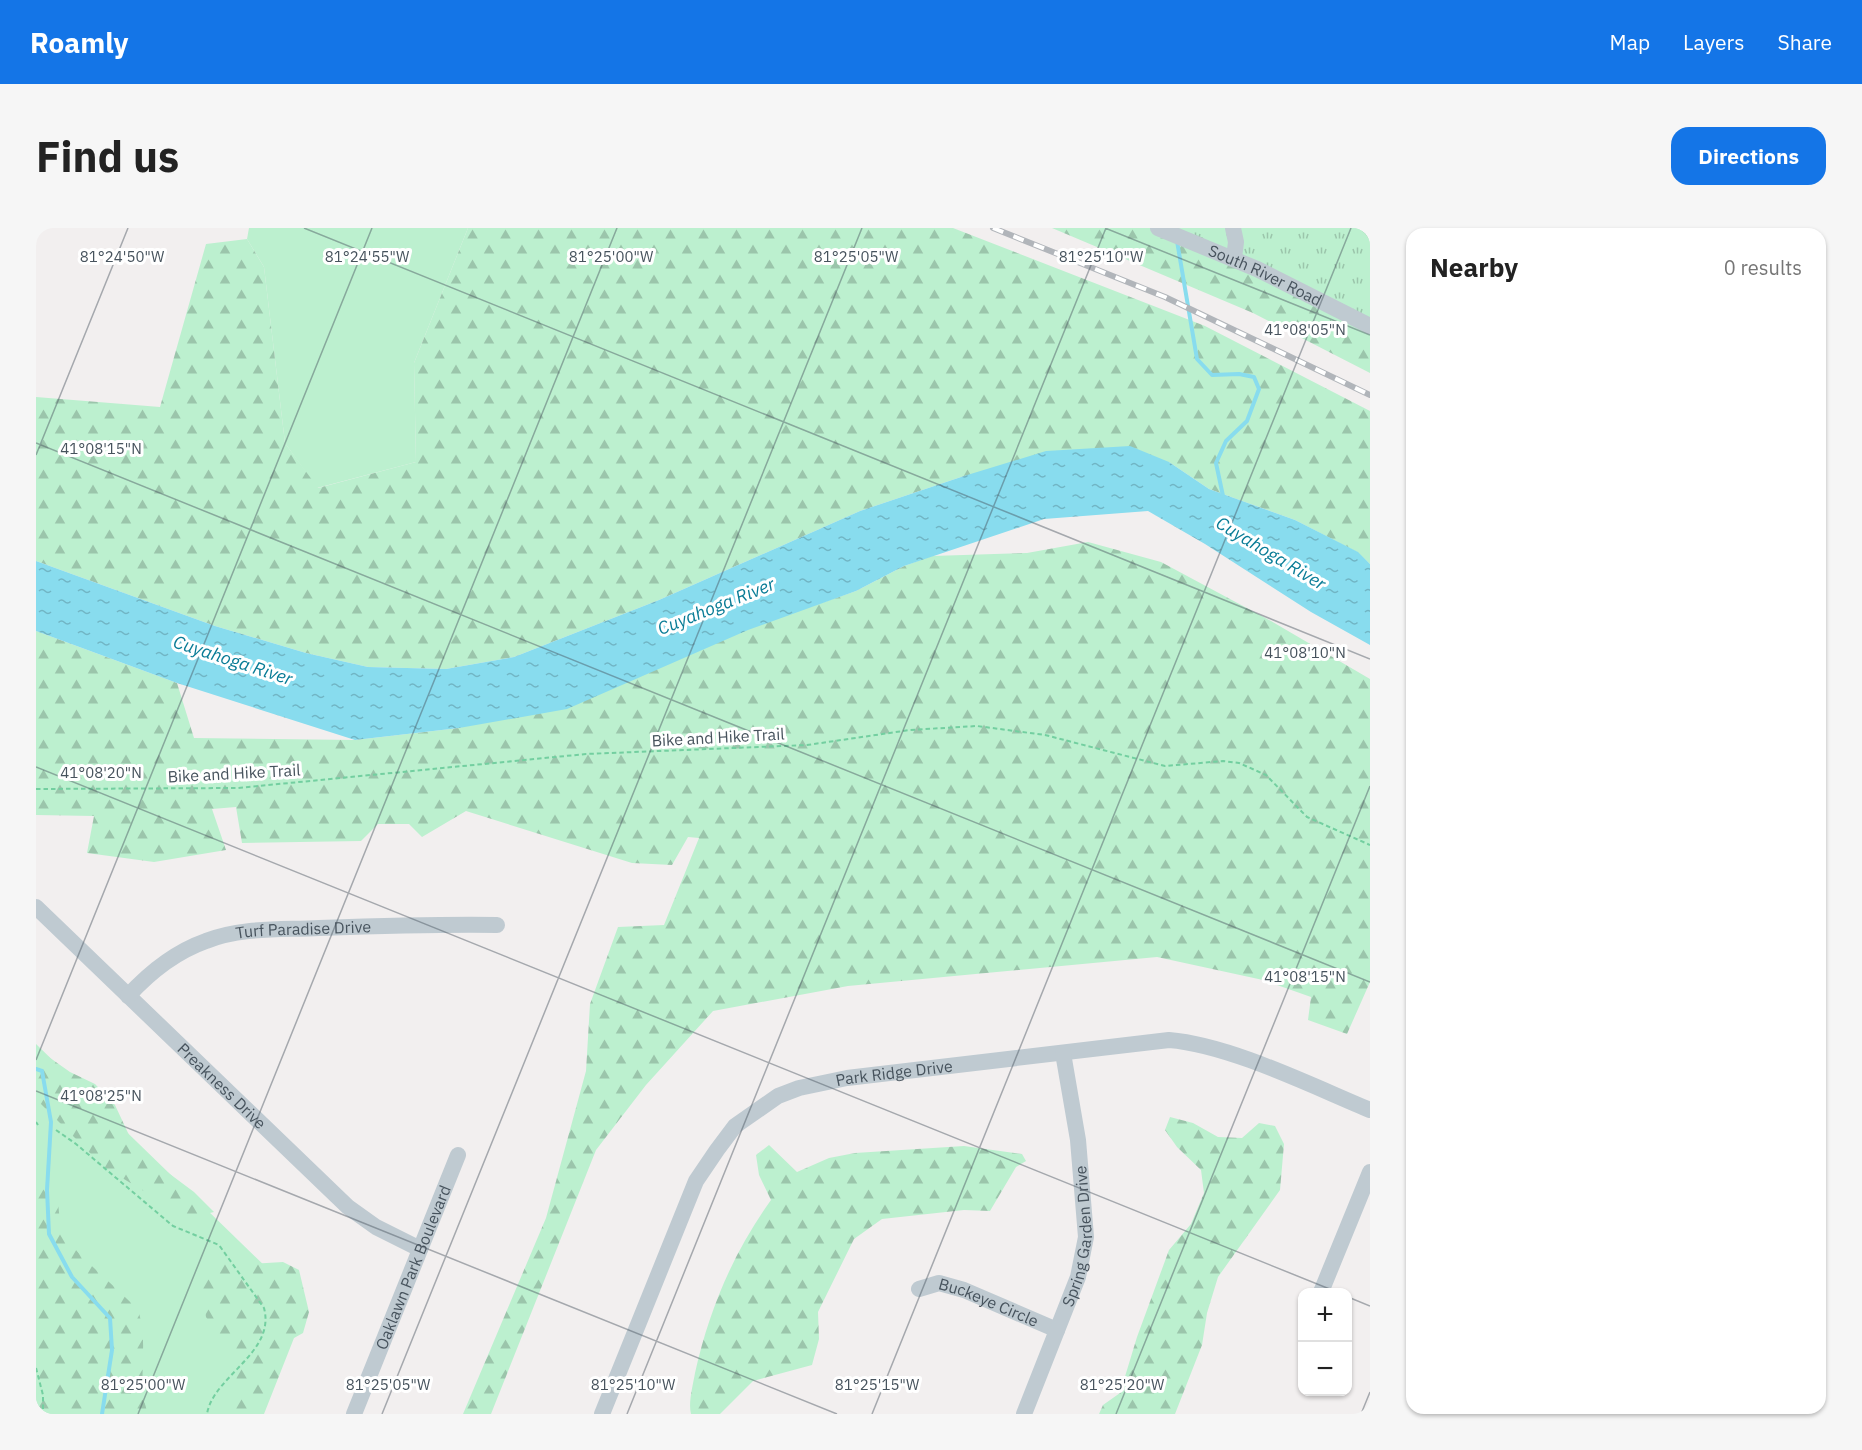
<!DOCTYPE html>
<meta charset="utf-8">
<style>
:root{--surface:#fff;--page:#f6f6f6;--text:#222;--muted:#767676;--line:#e0e0e0;--accent:#1475e7}
body{margin:0;font-family:"IBM Plex Sans",sans-serif;background:var(--page);color:var(--text)}
.controls{position:absolute;right:18px;bottom:18px;display:grid;overflow:hidden;border-radius:12px;box-shadow:0 2px 4px #0004}
.controls button{width:54px;height:54px;display:grid;place-items:center;padding:0;border:0;border-bottom:2px solid var(--line);background:var(--surface);color:var(--text);font:30px sans-serif}
.list{margin:0;padding:0;list-style:none}
h2{display:flex;justify-content:space-between;align-items:center;height:78px;margin:0;padding:0 24px;font-size:26px}
h2 small{font-size:20px;font-weight:400;color:var(--muted)}
.map{position:relative;flex:none;width:1334px;height:1186px;overflow:hidden;border-radius:18px}
header{display:flex;align-items:center;gap:36px;box-sizing:border-box;height:84px;padding:0 30px;background:var(--accent);color:#fff}
header strong{font-size:28px}
nav{display:flex;gap:33px;margin-inline-start:auto;font-size:21px}
.intro{display:flex;align-items:center;justify-content:space-between;box-sizing:border-box;height:144px;padding:0 36px}
h1{margin:0;font-size:42px}
.button{padding:15px 27px;border-radius:18px;background:var(--accent);color:#fff;font-size:21px;font-weight:700}
main{display:flex;gap:36px;padding:0 36px}
aside{flex:1;background:var(--surface);border-radius:18px;box-shadow:0 2px 4px #0004}
.map>svg:first-child{display:block}
.grass{fill:#bcf0cf}
.forest{fill:url(#forest-firs)}
.park{fill:url(#park-tufts)}
.water{fill:url(#water-ripples)}
.lines{fill:none;stroke-linecap:round;stroke-linejoin:round}
.stream{stroke:#88dcee;stroke-width:4}
.path{stroke:#73cfa0;stroke-width:2;stroke-dasharray:4.5 3;stroke-linecap:butt}
.minor{stroke:#bfcad1;stroke-width:16}
.rail-casing{stroke:#b1b5ba;stroke-width:6}
.rail{stroke:#fff;stroke-width:4;stroke-dasharray:11;stroke-linecap:butt}
.ticks{fill:none;stroke:#47535d;stroke-width:1.5;stroke-opacity:0.45}
.labels{text-anchor:middle;dominant-baseline:central;stroke-width:6;stroke-linejoin:round;paint-order:stroke}
.street-label{font-size:16px;fill:#47535d;stroke:#fff}
.water-label{font-size:18px;font-style:italic;fill:#097c96;stroke:#fff}
.ticks-label{font-size:15px;text-anchor:middle;fill:#47535d;stroke:#fff;stroke-width:6;stroke-linejoin:round;paint-order:stroke}
</style>
<header>
<strong>Roamly</strong>
<nav><a>Map</a><a>Layers</a><a>Share</a></nav>
</header>
<div class="intro"><h1>Find us</h1><a class="button">Directions</a></div>
<main>
<div class="map">
<svg width="1334" height="1186" viewBox="0 0 1334 1186">
<defs>
<pattern id="forest-firs" width="22" height="20" patternUnits="userSpaceOnUse" patternTransform="scale(1.5)"><rect width="22" height="20" fill="#bcf0cf"/><path d="M5 1l3.5 6h-7zM16 11l3.5 6h-7z" fill="#9bc5ab"/></pattern>
<pattern id="park-tufts" width="24" height="20" patternUnits="userSpaceOnUse" patternTransform="scale(1.5)"><rect width="24" height="20" fill="#bcf0cf"/><path d="M3 7l-1-3M5 7V3M7 7l1-3M15 17l-1-3M17 17v-4M19 17l1-3" fill="none" stroke="#9bc5ab"/></pattern>
<pattern id="water-ripples" width="26" height="14" patternUnits="userSpaceOnUse" patternTransform="scale(1.5)"><rect width="26" height="14" fill="#88dcee"/><path d="M2 4q2-2 4 0t4 0M15 11q2-2 4 0t4 0" fill="none" stroke="#71b5c4"/></pattern>
</defs>
<rect width="100%" height="100%" fill="#f2efef"/>
<path class="grass" d="M213,0h219l-54,135 2,99 -99,26 -32,-45 -21,-176 -17,-28z
M0,816l268,260 -43,110h-225z"/>
<path class="forest" d="M432,0h485l252,98 165,85v153l-13,-12 -62,-32 -86,-31 -40,-27 -205,14 -104,35 -201,89 -145,57 -68,12 -78,-2 -62,-14 -91,-27 -179,-65v-164l124,10 46,-163 41,-5 17,28 21,176 33,45 98,-26 -2,-99z
M1016,0h318v145l-117,-60z
M1052,314l73,20 110,59 99,58v303l-23,52 -39,-14 3,-23 -48,-17 -106,-23 -309,29 -135,25 -67,74 -50,65 -105,264h-28l83,-196 40,-147 4,-67 28,-77 46,-2 35,-87 -11,-1 -16,28 -40,-2 -166,-52 -44,26 -13,-13h-31l-17,17 -119,2 -6,-36 -24,2 14,41 -72,12 -67,-9 7,-37 -58,-1v-184l141,52 17,55 161,2 104,-12 397,-137 48,-25 28,-10 95,-3z
M0,820l34,24 25,12 20,21 20,43 59,44 20,20 -21,5h-18l-18,-18 -53,-32 -68,-68z
M1134,889l23,6 25,14 24,1 17,-15 16,3 9,18 -4,46 -62,87 -11,36 -5,32 -27,69h-76l4,-9 17,-12 17,-56 32,-87 22,-26 13,-31 -3,-23 -24,-23 -12,-17z
M733,917l28,27 32,-14 26,-5 109,-7 58,8 4,7 -10,6 -26,44 -26,-1 -82,9 -28,20 -36,73 1,27 -7,26 -59,16 -33,33h-29c-3,-11 2,-29 4,-41 14,-63 38,-120 76,-173l-12,-25 -3,-20z
M20,958c3,14 2,38 9,50 12,21 70,66 74,77 10,33 -3,67 9,101h-112v-226z
M176,1031l19,6 52,-3 16,8 10,42 -6,21 -9,5 -30,76h-40l13,-27 -2,-26 -29,-44 -6,-39z"/>
<path class="park" d="M1139,0h195v98l-113,-57 -21,-20z"/>
<path class="water" d="M1094,218l39,16 40,27 86,31 63,32 12,12v81l-59,-33 -106,-68 -57,-33 -104,8 -140,47 -48,25 -108,39 -181,79 -108,19 -104,12 -178,-57 -141,-52v-70l179,65 91,27 62,14 78,2 68,-12 145,-57 201,-89 104,-35 82,-25z"/>
<g class="lines">
<path class="stream" d="M1141,13l20,118 15,16 27,-1 15,3 5,12 -12,32 -21,20 -10,22 7,33
M0,841l6,2 9,51 -4,68 2,44 23,43 38,41 2,32 -10,64"/>
<path class="path" d="M0,561l202,-1 348,-34 221,-9 103,-15 67,-4 68,9 120,31 58,-5 16,2 27,12 41,42 63,28
M0,894l2,3
M20,902l20,14 97,82 46,19 45,63c12,45 -51,68 -57,106
M0,1140l7,27v19"/>
<g class="minor">
<path id="s1" d="M1122,0l99,41 113,57"/>
<path d="M1197,0l3,14 -2,16"/>
<path id="s2" d="M0,679l312,300 28,20 44,22"/>
<path id="s3" d="M92,768c22,-24 47,-44 78,-55 35,-14 75,-11 113,-13 59,-2 118,-4 178,-3"/>
<path id="s4" d="M883,1061l20,-6 25,7 93,40"/>
<path d="M1285,1064l49,-120"/>
<path id="s5" d="M318,1186l104,-259"/>
<path id="s6" d="M566,1186l94,-233 21,-31 18,-24 43,-30 21,-8 48,-10 322,-38c61,5 143,46 201,70"/>
<path id="s7" d="M988,1186l54,-137 8,-40 -8,-97 -15,-87"/>
</g>
<g class="rail-casing">
<path id="rail" d="M957,0l172,69 205,98"/>
</g>
<use href="#rail" class="rail"/>
</g>
<path class="ticks" d="M268,0l1066,431M1069,0l265,107M0,215l1334,539M0,227l92,-227M0,539l1301,525M0,832l336,-832M0,863l801,323M1312,1069l22,9M102,1186l479,-1186M346,1186l480,-1186M591,1186l479,-1186M836,1186l479,-1186M1080,1186l254,-628M1325,1186l9,-22"/>
<g class="labels">
<g class="street-label">
<text stroke="none"><textPath href="#s1" startOffset="117">South River Road</textPath></text>
<text transform="translate(682 509) rotate(-3)">Bike and Hike Trail</text>
<text transform="translate(198 545) rotate(-3)">Bike and Hike Trail</text>
<text stroke="none"><textPath href="#s3" startOffset="195">Turf Paradise Drive</textPath></text>
<text stroke="none"><textPath href="#s6" startOffset="490">Park Ridge Drive</textPath></text>
<text stroke="none"><textPath href="#s2" startOffset="258">Preakness Drive</textPath></text>
<text stroke="none"><textPath href="#s7" startOffset="188">Spring Garden Drive</textPath></text>
<text stroke="none"><textPath href="#s5" startOffset="158">Oaklawn Park Boulevard</textPath></text>
<text stroke="none"><textPath href="#s4" startOffset="74">Buckeye Circle</textPath></text>
</g>
<g class="water-label">
<text transform="translate(1235 325) rotate(31)">Cuyahoga River</text>
<text transform="translate(680 378) rotate(-22)">Cuyahoga River</text>
<text transform="translate(197 432) rotate(18)">Cuyahoga River</text>
</g>
</g>
<g class="ticks-label">
<text x="86" y="34">81°24'50"W</text>
<text x="820" y="34">81°25'05"W</text>
<text x="331" y="34">81°24'55"W</text>
<text x="575" y="34">81°25'00"W</text>
<text x="1065" y="34">81°25'10"W</text>
<text x="1269" y="107">41°08'05"N</text>
<text x="65" y="226">41°08'15"N</text>
<text x="1269" y="430">41°08'10"N</text>
<text x="65" y="550">41°08'20"N</text>
<text x="1269" y="754">41°08'15"N</text>
<text x="65" y="873">41°08'25"N</text>
<text x="107" y="1162">81°25'00"W</text>
<text x="352" y="1162">81°25'05"W</text>
<text x="597" y="1162">81°25'10"W</text>
<text x="841" y="1162">81°25'15"W</text>
<text x="1086" y="1162">81°25'20"W</text>
</g>
</svg>
<div class="controls">
<button>+</button>
<button>−</button>
</div>
</div>
<aside>
<h2>Nearby<small>0 results</small></h2>
<ul class="list">
</ul>
</aside>
</main>
